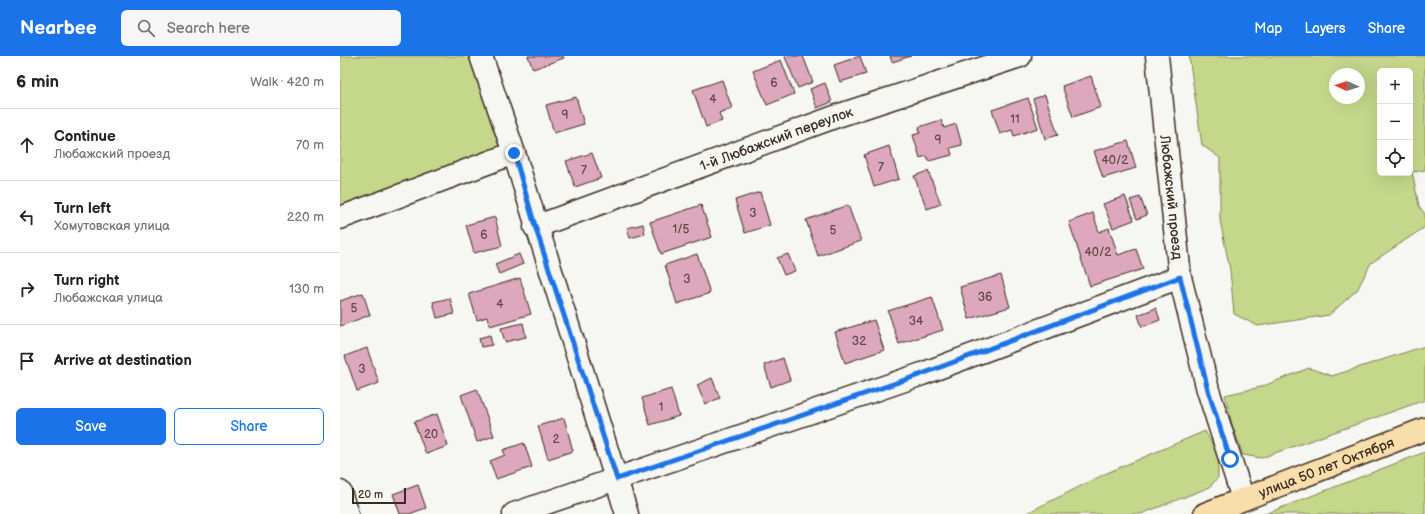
<!DOCTYPE html>
<meta charset="utf-8">
<style>
:root{--surface:#fff;--page:#f6f6f6;--text:#222;--muted:#767676;--line:#e0e0e0;--accent:#1a73e8}
body{margin:0;font-family:"Balsamiq Sans",sans-serif;background:var(--page);color:var(--text)}
.controls{position:absolute;right:12px;top:12px;display:grid;overflow:hidden;border-radius:6px;box-shadow:0 4px 16px #0002}
.controls button{width:36px;height:36px;display:grid;place-items:center;padding:0;border:0;border-bottom:1px solid var(--line);background:var(--surface);color:var(--text);font:20px sans-serif}
.compass{position:absolute;left:989px;top:12px;width:36px;height:36px;border-radius:50%;background:var(--surface);box-shadow:0 4px 16px #0002;rotate:273deg}
.scale{position:absolute;left:12px;bottom:10px;width:54px;box-sizing:border-box;padding-left:4px;border:2px solid #3b2a1e;border-top:0;font-size:11px;line-height:14px;white-space:nowrap;color:#3b2a1e;-webkit-text-stroke:3px #f6f6f2;paint-order:stroke}
.stop{position:absolute;width:12px;height:12px;margin:-9px;border:3px solid #1a73e8;border-radius:50%;background:#fff}
.stop.end{background:#1a73e8;border-color:#fff;box-shadow:0 1px 4px #0008}
.list{margin:0;padding:0;list-style:none}
h2{display:flex;justify-content:space-between;align-items:center;height:52px;margin:0;padding:0 16px;font-size:17px}
h2 small{font-size:13px;font-weight:400;color:var(--muted)}
.list li{display:grid;grid-template-columns:26px 1fr auto;gap:12px;align-items:center;box-sizing:border-box;height:72px;padding:0 16px;border-top:1px solid var(--line)}
.list b{display:block;font-size:15px;white-space:nowrap}
.list p{margin:0;font-size:13px;white-space:nowrap;color:var(--muted)}
.list em{font-size:13px;font-style:normal;color:var(--muted)}
.actions{display:flex;gap:8px;padding:12px 16px}
.actions a{flex:1;padding:9px 0;border:1px solid var(--accent);border-radius:6px;text-align:center;font-size:14px;color:var(--accent)}
.actions .main{background:var(--accent);color:#fff}
.icon{flex:none;width:22px;height:22px;fill:none;stroke:currentColor;stroke-width:2;stroke-linecap:round;stroke-linejoin:round}
.map{position:relative;flex:none;width:1085px;height:458px;overflow:hidden}
header{display:flex;align-items:center;gap:24px;box-sizing:border-box;height:56px;padding:0 20px;background:var(--accent);color:#fff}
header strong{font-size:19px}
nav{display:flex;gap:22px;margin-inline-start:auto;font-size:14px}
.search{width:280px;height:36px;background:var(--page);display:flex;align-items:center;gap:10px;box-sizing:border-box;padding:0 14px;border-radius:6px;color:var(--muted);font-size:15px}
main{display:flex}
aside{flex:1;background:var(--surface)}
.map>svg:first-child{display:block}
.green{fill:#c5d78b;stroke:#808054;fill-rule:evenodd}
.building{fill:#dda7bd;stroke:#3b2a1e}
.lines{fill:none;stroke-linecap:round;stroke-linejoin:round}
.minor-casing{stroke:#3b2a1e;stroke-width:25}
.major-casing{stroke:#3b2a1e;stroke-width:25}
.minor{stroke:#f6f6f2;stroke-width:22}
.major{stroke:#f8deab;stroke-width:22}
.route{stroke:#1a73e8;stroke-width:5}
.labels{text-anchor:middle;dominant-baseline:central;stroke-width:3;stroke-linejoin:round;paint-order:stroke}
.number-label{font-size:12px;fill:#644946}
.street-label{font-size:14px;fill:#3b2a1e;stroke:#f6f6f2}
</style>
<header>
<strong>Nearbee</strong>
<div class="search"><svg class="icon" aria-label="search" viewBox="0 0 24 24"><circle cx="10" cy="10" r="6"/><path d="M15 15l6 6"/></svg>Search here</div>
<nav><a>Map</a><a>Layers</a><a>Share</a></nav>
</header>
<main>
<aside>
<h2>6 min<small>Walk · 420 m</small></h2>
<ul class="list">
<li><svg class="icon" aria-label="ahead" viewBox="0 0 24 24"><path d="M12 20V5M6 11l6-6 6 6"/></svg><div><b>Continue</b><p>Любажский проезд</p></div><em>70 m</em></li>
<li><svg class="icon" aria-label="left" viewBox="0 0 24 24"><path d="M17 20v-9H6M10 6l-5 5 5 5"/></svg><div><b>Turn left</b><p>Хомутовская улица</p></div><em>220 m</em></li>
<li><svg class="icon" aria-label="right" viewBox="0 0 24 24"><path d="M7 20v-9h11M14 6l5 5-5 5"/></svg><div><b>Turn right</b><p>Любажская улица</p></div><em>130 m</em></li>
<li><svg class="icon" aria-label="arrive" viewBox="0 0 24 24"><path d="M6 21V4h12l-3 4 3 4H6"/></svg><div><b>Arrive at destination</b></div></li>
</ul>
<div class="actions"><a class="main">Save</a><a>Share</a></div>
</aside>
<div class="map">
<svg width="1085" height="458" viewBox="0 0 1085 458">
<rect width="100%" height="100%" fill="#f6f6f2"/>
<filter id="ink" filterUnits="userSpaceOnUse"><feTurbulence type="fractalNoise" baseFrequency=".025" numOctaves="2"/><feDisplacementMap in="SourceGraphic" scale="8" xChannelSelector="R" yChannelSelector="G"/><feConvolveMatrix kernelMatrix="1 2 1 2 8 2 1 2 1" color-interpolation-filters="sRGB"/></filter>
<g filter="url(#ink)">
<path class="green" d="M0,0h129l32,95 -161,64z
M849,0h236v114l-13,2 7,34 6,8v13l-54,36 -14,27 -28,25 -71,11 -24,-12 -4,-44 -10,-50v-62l-18,-13zM1040,15h30v102h-30zM995,18h24v24h-24z
M1085,290v54l-164,58 -18,-3 -11,-31 -7,-29 36,-8 48,-19 23,8z
M865,375l13,24v22l-8,10 -69,27h-116l82,-41z
M1085,396v62h-160z"/>
<path class="building" d="M188,0h35l1,2 -31,11z
M447,0h16l10,26 -15,6 -13,-31z
M520,0l6,18 -26,8 -6,-17z
M550,0h21l-19,6z
M441,4l13,34 -27,11 -14,-34z
M751,20l10,31 -28,10 -11,-31z
M382,24l10,28 -13,5 3,8 -16,6 -13,-37z
M485,27l7,19 -15,6 -7,-19z
M705,39l13,40 -13,4 -12,-40z
M236,41l8,27 -30,9 -8,-28z
M688,42l10,30 -24,8 -2,-6 -12,4 -8,-24z
M601,64l3,8 12,-4 6,21 -12,3 2,7 -23,6 -2,-5 -7,2 -7,-23 7,-2 -1,-6z
M788,85l8,27 -33,10 -9,-27z
M549,90l10,33 -25,8 -10,-32z
M252,97l9,25 -26,9 -9,-26z
M588,115l13,33 -14,5 -13,-33z
M420,136l10,33 -25,8 -10,-33z
M785,140l9,24 -21,8 -10,-24z
M800,141l7,18 -10,4 -7,-19z
M361,149l11,32 -51,17 -11,-32z
M508,149l13,36 -43,15 -12,-36z
M753,157l6,19 10,-4 9,27 18,-6 7,20 -53,17 -21,-64z
M155,161l7,29 -28,7 -8,-28z
M303,168l2,10 -15,4 -3,-10z
M179,198l4,10 -24,10 -4,-10z
M357,198l13,39 -33,11 -12,-39z
M448,198l7,17 -11,4 -7,-17z
M661,219l9,32 -41,12 -9,-32z
M180,222l11,36 -41,12 -3,-9 -10,3 -8,-26z
M23,237l7,22 -30,11v-25z
M592,241l11,33 -44,14 -11,-33z
M110,242l4,16 -17,4 -4,-16z
M816,252l4,12 -18,7 -4,-12z
M534,264l10,30 -39,13 -10,-31z
M183,267l3,14 -21,5 -4,-14z
M150,279l2,10 -11,2 -2,-9z
M27,292l12,35 -22,8 -12,-35z
M443,302l7,22 -19,7 -7,-22z
M372,322l8,20 -15,6 -8,-19z
M137,333l17,47 -17,6 -16,-47z
M331,333l8,27 -29,9 -8,-27z
M97,358l11,32 -22,8 -12,-32z
M224,362l9,33 -25,8 -10,-33z
M184,387l8,24 -36,12 -6,-18 15,-6 -2,-5z
M78,429l8,23 -17,6h-9l-7,-20z"/>
<g class="lines">
<g class="minor-casing">
<g id="minor">
<path d="M141,0l33,97 113,361"/>
<path id="s1" d="M817,0l23,221 28,113 35,109"/>
<path d="M0,162l174,-65"/>
<path id="s2" d="M195,171l305,-112 180,-59"/>
<path d="M0,436l7,22"/>
<path d="M174,458l408,-140 258,-97"/>
</g>
</g>
<g class="major-casing">
<g id="major">
<path id="s3" d="M865,458l220,-85"/>
</g>
</g>
<use href="#minor" class="minor"/>
<use href="#major" class="major"/>
</g>
</g>
<g class="lines" filter="url(#ink)">
<path class="route" d="M174,97l21,73 82,253 305,-105 258,-97 28,113 22,69"/>
</g>
<g class="labels">
<g class="number-label">
<text x="434" y="27">6</text>
<text x="373" y="43">4</text>
<text x="225" y="59">9</text>
<text x="675" y="63">11</text>
<text x="598" y="84">9</text>
<text x="775" y="104">40/2</text>
<text x="541" y="111">7</text>
<text x="244" y="114">7</text>
<text x="413" y="157">3</text>
<text x="341" y="173">1/5</text>
<text x="493" y="174">5</text>
<text x="144" y="179">6</text>
<text x="758" y="196">40/2</text>
<text x="347" y="223">3</text>
<text x="645" y="241">36</text>
<text x="160" y="248">4</text>
<text x="14" y="252">5</text>
<text x="576" y="265">34</text>
<text x="519" y="285">32</text>
<text x="22" y="313">3</text>
<text x="321" y="351">1</text>
<text x="91" y="378">20</text>
<text x="216" y="383">2</text>
</g>
<g class="street-label">
<text stroke="none"><textPath href="#s2" startOffset="257">1-й Любажский переулок</textPath></text>
<text stroke="none"><textPath href="#s1" startOffset="142">Любажский проезд</textPath></text>
<text stroke="none"><textPath href="#s3" startOffset="130">улица 50 лет Октября</textPath></text>
</g>
</g>
</svg>
<div class="controls">
<button>+</button>
<button>−</button>
<button><svg class="icon" aria-label="locate" viewBox="0 0 24 24"><circle cx="12" cy="12" r="6"/><path d="M12 2v4M12 18v4M2 12h4M18 12h4"/></svg></button>
</div>
<svg class="compass" viewBox="-18 -18 36 36"><path d="M0-13l5 13h-10z" fill="#e53935"/><path d="M0 13l5-13h-10z" fill="#767676"/></svg>
<div class="scale">20 m</div>
<div class="stop" style="left:890px;top:403px"></div>
<div class="stop end" style="left:174px;top:97px"></div>
</div>
</main>
